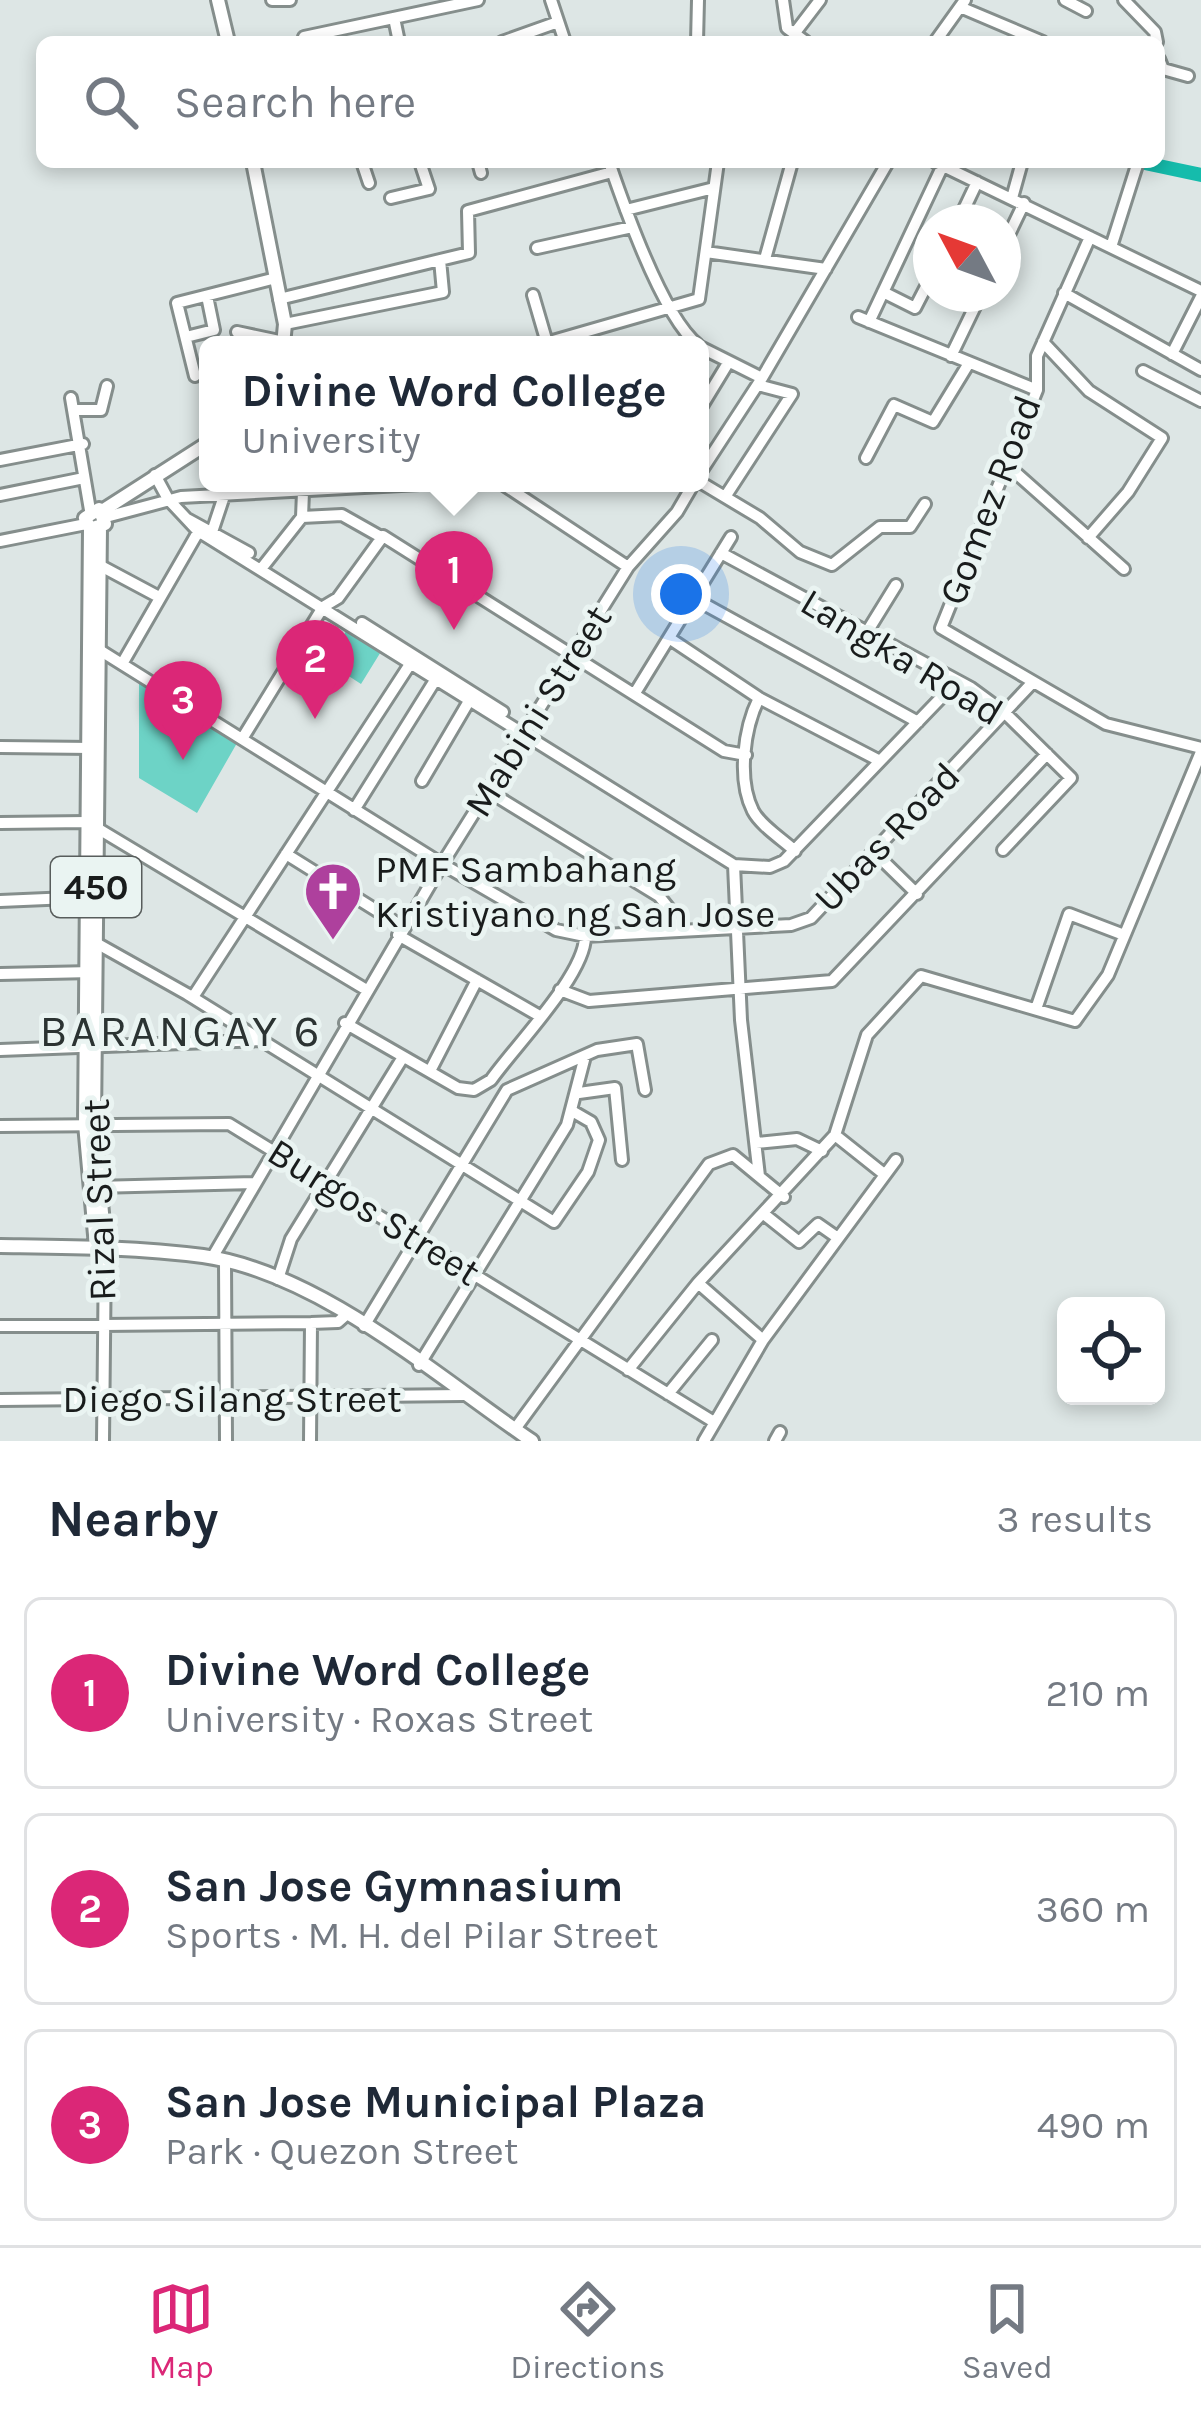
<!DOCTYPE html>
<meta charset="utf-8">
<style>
:root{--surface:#fff;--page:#f6f6f7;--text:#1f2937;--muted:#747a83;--line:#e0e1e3;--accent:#db2777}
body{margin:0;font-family:Karla,sans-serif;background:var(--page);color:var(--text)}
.controls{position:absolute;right:36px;bottom:36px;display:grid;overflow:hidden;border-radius:18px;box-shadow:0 6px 18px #0003}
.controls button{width:108px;height:108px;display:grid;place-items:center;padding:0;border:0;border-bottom:3px solid var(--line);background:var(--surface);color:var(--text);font:60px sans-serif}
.compass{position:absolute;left:913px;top:204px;width:108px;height:108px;border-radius:50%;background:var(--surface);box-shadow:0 6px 18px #0003;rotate:311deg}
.you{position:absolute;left:681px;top:594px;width:42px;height:42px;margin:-30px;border:9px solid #fff;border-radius:50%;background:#1a73e8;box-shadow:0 0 0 18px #1a73e833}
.badge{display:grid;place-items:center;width:78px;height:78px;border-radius:50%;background:var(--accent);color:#fff;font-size:39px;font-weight:700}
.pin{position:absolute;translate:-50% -99px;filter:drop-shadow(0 3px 6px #0008)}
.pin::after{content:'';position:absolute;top:63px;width:42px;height:36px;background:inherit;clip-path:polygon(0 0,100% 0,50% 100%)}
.popup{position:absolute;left:199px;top:336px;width:510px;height:156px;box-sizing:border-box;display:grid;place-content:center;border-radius:18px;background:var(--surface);filter:drop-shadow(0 3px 9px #0005);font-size:39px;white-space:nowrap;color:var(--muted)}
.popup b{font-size:45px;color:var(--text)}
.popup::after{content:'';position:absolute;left:50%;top:100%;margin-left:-24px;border:24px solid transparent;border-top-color:var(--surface)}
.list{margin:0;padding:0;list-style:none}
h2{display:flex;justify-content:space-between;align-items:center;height:156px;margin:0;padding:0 48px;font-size:51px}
h2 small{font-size:39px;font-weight:400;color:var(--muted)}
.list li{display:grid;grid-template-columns:78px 1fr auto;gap:36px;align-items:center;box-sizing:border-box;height:192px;margin:0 24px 24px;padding:0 24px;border:3px solid var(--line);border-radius:18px}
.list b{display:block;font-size:45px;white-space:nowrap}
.list p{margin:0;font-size:39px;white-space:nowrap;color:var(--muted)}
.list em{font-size:39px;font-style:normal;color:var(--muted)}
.icon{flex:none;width:66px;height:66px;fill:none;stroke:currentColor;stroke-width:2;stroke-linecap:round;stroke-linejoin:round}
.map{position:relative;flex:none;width:1201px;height:1441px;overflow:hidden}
.search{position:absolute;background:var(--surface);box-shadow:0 6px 18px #0003;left:36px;right:36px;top:36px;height:132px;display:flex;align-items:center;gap:30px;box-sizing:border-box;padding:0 42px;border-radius:18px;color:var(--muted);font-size:45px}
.sheet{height:804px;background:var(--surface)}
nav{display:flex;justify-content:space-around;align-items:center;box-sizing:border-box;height:168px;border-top:3px solid var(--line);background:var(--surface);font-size:33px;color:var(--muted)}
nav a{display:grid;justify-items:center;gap:6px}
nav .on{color:var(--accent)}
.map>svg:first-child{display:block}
.green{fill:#6dd3c6}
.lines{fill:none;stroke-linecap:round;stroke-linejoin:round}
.river{stroke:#15bcac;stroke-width:14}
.minor-casing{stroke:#858e8c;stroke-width:16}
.major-casing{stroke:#858e8c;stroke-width:18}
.minor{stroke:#fff;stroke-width:10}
.major{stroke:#fff;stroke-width:12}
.labels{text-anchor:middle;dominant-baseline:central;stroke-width:10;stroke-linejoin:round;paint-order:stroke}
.shield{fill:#eaf4f2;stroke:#585d5c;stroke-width:3}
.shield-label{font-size:36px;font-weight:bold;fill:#191c1c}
.street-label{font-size:39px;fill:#191c1c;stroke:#eaf4f2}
.poi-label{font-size:39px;fill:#191c1c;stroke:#eaf4f2;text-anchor:start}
.quarter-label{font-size:45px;letter-spacing:3px;fill:#2b3332;stroke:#eaf4f2}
</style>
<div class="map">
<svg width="1201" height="1441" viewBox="0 0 1201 1441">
<rect width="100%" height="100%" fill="#dde6e5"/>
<path class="green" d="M348,628l34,22 -21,34 -34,-22z
M139,680l98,63 -40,70 -58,-35z"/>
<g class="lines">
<path class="river" d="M1140,162l61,13"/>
<g class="minor-casing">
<path id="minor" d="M272,0h18
M551,0l14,42
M783,0l4,28 19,14
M1065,0l21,11
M1124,0l31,32 2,10
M960,7l83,35
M394,18l5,24
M794,34l26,-34
M304,37l174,-37
M502,42l56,-20
M697,42l1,-42
M935,42l30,-42
M1159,59l4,10 25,7
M362,162l7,21
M478,162l3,11
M609,162c15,44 54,155 89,183
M935,162l266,129
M391,198l38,-9 -9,-27
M1012,198l10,-36
M626,210l88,-22
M958,222l19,-40
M1090,237l-53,119v34l-96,238 165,96 95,24
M1003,247l21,-44
M1111,247l27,-85
M537,248l95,-21
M706,252l120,17
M765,259l27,-97
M883,292l32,16 16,-31
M1064,293l137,77
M533,295l14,48
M279,299l190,-46 -1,-42 144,-39
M858,317l179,73
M869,322l74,-157
M285,324l158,-32 -3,-32
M237,332l47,10
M186,337l28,-7 -7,-34
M1043,342l46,49 73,47 -34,54 -40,46
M539,345l160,-46 19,-137
M700,347l62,31
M1172,354l29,-57
M951,356l30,-62
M1143,371l58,30
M195,376l-18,-73 99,-25
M71,398l19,112
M700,409l28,-46
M75,410h26l6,-24
M866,458l28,-53 39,17 36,-59
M0,460l83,-16
M1007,465l117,104
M700,473l62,-95 126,-216
M155,475l13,24 30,32 536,334 36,2 14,-6 173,-180
M700,482l60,36 40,34 32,13 48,-38h30l15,-23
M501,483l127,84
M0,495l84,-17
M725,497l67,-103 -34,-9
M106,517l75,-20 257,-14
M302,517l40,-2 39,22
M187,519l62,34
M211,535l13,-39
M0,541l86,-17
M721,553l250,135 34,25 66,65 -68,72
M99,565l60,32
M261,569l41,-52 1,-25
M693,598l225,124
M362,623l141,89
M867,632l29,-47
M669,638l90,60 121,63
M93,646l349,218 114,66 29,6 206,-11 20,-7 222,-236
M122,664l79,-137
M635,693l96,-156
M759,698c-15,30 -22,81 -6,113 8,15 29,28 42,40
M242,739l81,-132 15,-9 45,-62 341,215 22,4
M0,747l92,1
M422,781l50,-85
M488,791l171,105 12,15 2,20
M354,810l85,-136
M0,823l87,-1 278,167
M875,853l42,41
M286,854l117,73
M734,865l7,155 18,156
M0,901l93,-4
M398,935l140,80
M89,939l98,55 367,228 34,-50 11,-32 -8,-18 -19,-11
M0,974l93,-2
M560,990l29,11 243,-20 215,-227
M193,997l221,-339
M1036,1009l33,-95 55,21
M345,1023l113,65 16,2 17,-10c23,-33 95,-106 94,-144
M0,1050l260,-10
M430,1071l47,-91
M507,1090l90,-40 40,-6 8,46
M579,1093l36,-5 7,72
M0,1126l229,-2 485,298
M835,1135l49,39
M756,1143l41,-4 25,12
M95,1187l159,-4
M765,1215l34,27 19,-18 20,14
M212,1258l230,-394 186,-297 49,-55 17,-29
M225,1262l1,179
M278,1279l13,-40 112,-182
M698,1283l65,57
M0,1326l311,-3 27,-1 9,-8
M364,1326l143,-236
M419,1365l148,-240 17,-65
M628,1370l70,-87 137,-148 32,-100 54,-59 154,45 33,-46 93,-223
M668,1394l44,-54
M0,1400l464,-5
M515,1429l194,-265 24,-9 51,42
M103,1441l2,-195
M310,1441l1,-118
M704,1441l59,-101 133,-180
M775,1441l5,-9"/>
</g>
<g class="major-casing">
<path id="major" d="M218,0l10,42
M253,162l32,162 -2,21
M102,511l106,-68
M100,527l-6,597 11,122
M90,529l15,-5 -6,-15 -14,9 5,11 -5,595 11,122
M0,1246c68,1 135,1 203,10 117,17 233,120 329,185"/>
</g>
<use href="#minor" class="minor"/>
<use href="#major" class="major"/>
</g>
<defs>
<g id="church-pin" transform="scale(3)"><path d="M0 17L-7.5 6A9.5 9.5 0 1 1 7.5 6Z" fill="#ae409d" stroke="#eaf4f2"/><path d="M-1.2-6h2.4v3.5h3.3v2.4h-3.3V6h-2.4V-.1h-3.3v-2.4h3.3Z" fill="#fff"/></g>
</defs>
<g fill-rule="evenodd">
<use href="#church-pin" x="333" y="891"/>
</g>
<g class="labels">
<rect class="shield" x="51" y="857" width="90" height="60" rx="9"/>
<g class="shield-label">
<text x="96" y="887">450</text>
</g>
<g class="street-label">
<text transform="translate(990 500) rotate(-69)">Gomez Road</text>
<text transform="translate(902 657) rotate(31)">Langka Road</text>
<text transform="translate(538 711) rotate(-58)">Mabini Street</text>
<text transform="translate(887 837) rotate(-46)">Ubas Road</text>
<text transform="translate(99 1200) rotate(-92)">Rizal Street</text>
<text transform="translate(374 1212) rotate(32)">Burgos Street</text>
<text x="232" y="1399">Diego Silang Street</text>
</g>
<g class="poi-label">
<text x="375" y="869">PMF Sambahang<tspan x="375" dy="45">Kristiyano ng San Jose</tspan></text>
</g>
<g class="quarter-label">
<text x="181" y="1031">BARANGAY 6</text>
</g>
</g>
</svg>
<div class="controls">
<button><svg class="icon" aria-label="locate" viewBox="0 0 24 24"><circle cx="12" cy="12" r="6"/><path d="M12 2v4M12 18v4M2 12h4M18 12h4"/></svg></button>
</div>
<svg class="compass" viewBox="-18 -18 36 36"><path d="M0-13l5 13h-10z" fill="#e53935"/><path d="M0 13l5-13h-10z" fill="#747a83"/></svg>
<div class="you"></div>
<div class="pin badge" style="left:454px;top:630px">1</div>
<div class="popup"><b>Divine Word College</b>University</div>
<div class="pin badge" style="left:315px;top:719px">2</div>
<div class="pin badge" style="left:183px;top:760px">3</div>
<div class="search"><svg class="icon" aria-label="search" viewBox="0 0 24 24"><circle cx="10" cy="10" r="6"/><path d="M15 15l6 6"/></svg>Search here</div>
</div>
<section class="sheet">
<h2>Nearby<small>3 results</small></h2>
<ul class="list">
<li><span class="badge">1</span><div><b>Divine Word College</b><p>University · Roxas Street</p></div><em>210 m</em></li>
<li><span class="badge">2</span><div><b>San Jose Gymnasium</b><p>Sports · M. H. del Pilar Street</p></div><em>360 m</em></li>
<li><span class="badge">3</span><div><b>San Jose Municipal Plaza</b><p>Park · Quezon Street</p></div><em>490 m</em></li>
</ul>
</section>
<nav>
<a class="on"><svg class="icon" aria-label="map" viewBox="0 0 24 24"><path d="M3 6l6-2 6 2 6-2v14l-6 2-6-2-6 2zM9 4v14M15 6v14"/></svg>Map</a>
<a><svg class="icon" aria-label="directions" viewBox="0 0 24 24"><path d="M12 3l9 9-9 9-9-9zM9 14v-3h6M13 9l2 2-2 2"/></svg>Directions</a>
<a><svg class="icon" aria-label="saved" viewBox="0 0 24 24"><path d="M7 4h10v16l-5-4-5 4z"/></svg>Saved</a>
</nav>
